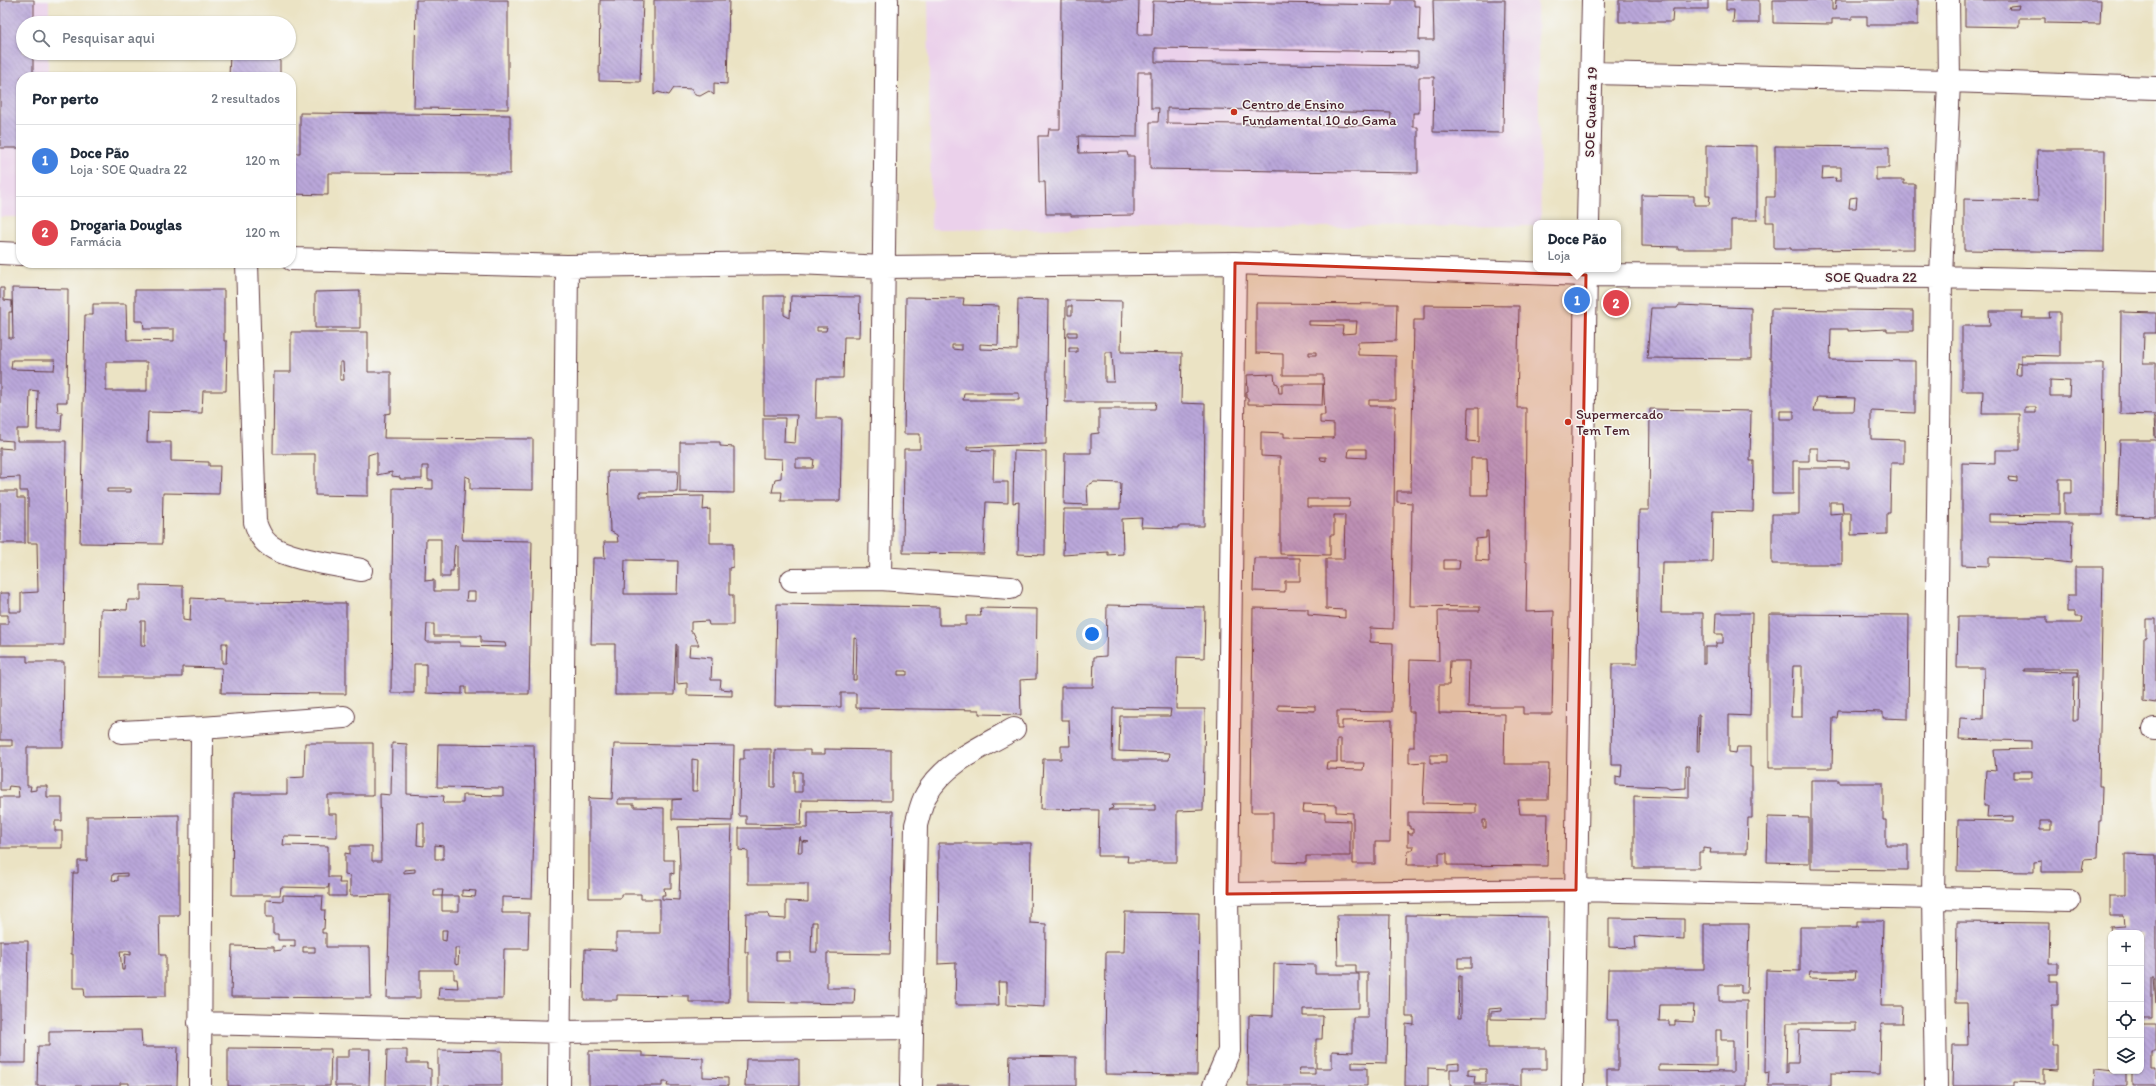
<!DOCTYPE html>
<html lang="pt">
<meta charset="utf-8">
<style>
:root{--surface:#fff;--page:#f6f6f7;--text:#1f2937;--muted:#747a83;--line:#e0e1e3;--accent:#c8321e}
body{margin:0;font-family:Itim,sans-serif;background:var(--page);color:var(--text)}
.controls{position:absolute;right:12px;bottom:12px;display:grid;overflow:hidden;border-radius:8px;box-shadow:0 1px 3px #0004}
.controls button{width:36px;height:36px;display:grid;place-items:center;padding:0;border:0;border-bottom:1px solid var(--line);background:var(--surface);color:var(--text);font:20px sans-serif}
.you{position:absolute;left:1092px;top:634px;width:14px;height:14px;margin:-10px;border:3px solid #fff;border-radius:50%;background:#1a73e8;box-shadow:0 0 0 6px #1a73e833}
.badge{display:grid;place-items:center;width:26px;height:26px;border-radius:50%;background:var(--accent);color:#fff;font-size:13px;font-weight:700}
.pin{position:absolute;translate:-50% -50%;border:2px solid #fff;box-shadow:0 1px 4px #0006}
.popup{position:absolute;left:1533px;top:220px;width:88px;height:52px;box-sizing:border-box;display:grid;place-content:center;border-radius:8px;background:var(--surface);filter:drop-shadow(0 1px 3px #0005);font-size:13px;white-space:nowrap;color:var(--muted)}
.popup b{font-size:15px;color:var(--text)}
.popup::after{content:'';position:absolute;left:50%;top:100%;margin-left:-8px;border:8px solid transparent;border-top-color:var(--surface)}
.list{margin:0;padding:0;list-style:none}
h2{display:flex;justify-content:space-between;align-items:center;height:52px;margin:0;padding:0 16px;font-size:17px}
h2 small{font-size:13px;font-weight:400;color:var(--muted)}
.list li{display:grid;grid-template-columns:26px 1fr auto;gap:12px;align-items:center;box-sizing:border-box;height:72px;padding:0 16px;border-top:1px solid var(--line)}
.list b{display:block;font-size:15px;white-space:nowrap}
.list p{margin:0;font-size:13px;white-space:nowrap;color:var(--muted)}
.list em{font-size:13px;font-style:normal;color:var(--muted)}
.icon{flex:none;width:22px;height:22px;fill:none;stroke:currentColor;stroke-width:2;stroke-linecap:round;stroke-linejoin:round}
.map{position:relative;flex:none;width:2156px;height:1086px;overflow:hidden}
.search{position:absolute;background:var(--surface);box-shadow:0 1px 3px #0004;left:16px;top:16px;width:280px;height:44px;display:flex;align-items:center;gap:10px;box-sizing:border-box;padding:0 14px;border-radius:22px;color:var(--muted);font-size:15px}
.panel{position:absolute;background:var(--surface);box-shadow:0 1px 3px #0004;left:16px;top:72px;width:280px;height:196px;border-radius:16px}
.map>svg:first-child{display:block}
.built{fill:#ebd1eb}
.building{fill:url(#building-back-hatch);fill-rule:evenodd}
.lines{fill:none;stroke-linecap:round;stroke-linejoin:round}
.minor-casing{stroke:#623c42;stroke-width:24}
.minor{stroke:#fff;stroke-width:22}
.marked{fill:#c8321e;fill-opacity:0.2;stroke:#c8321e;stroke-width:3;stroke-linejoin:round}
.poi-dot{fill:#c8321e;stroke:#f6f6f2;stroke-width:1.5}
.labels{text-anchor:middle;dominant-baseline:central;stroke-width:3;stroke-linejoin:round;paint-order:stroke}
.poi-label{font-size:14px;fill:#4a1f2b;stroke:#f6f6f2;text-anchor:start}
.street-label{font-size:14px;fill:#4a1f2b;stroke:#f6f6f2}
</style>
<div class="map">
<svg width="2156" height="1086" viewBox="0 0 2156 1086">
<defs>
<pattern id="building-back-hatch" width="6" height="6" patternUnits="userSpaceOnUse"><rect width="6" height="6" fill="#baa7da"/><path d="M-1 5l2 2M0 0l6 6M5-1l2 2" fill="none" stroke="#9987b1"/></pattern>
</defs>
<rect width="100%" height="100%" fill="#f6f6f2"/>
<filter id="ink" filterUnits="userSpaceOnUse"><feTurbulence type="fractalNoise" baseFrequency=".025" numOctaves="2"/><feDisplacementMap in="SourceGraphic" scale="8" xChannelSelector="R" yChannelSelector="G"/><feConvolveMatrix kernelMatrix="1 2 1 2 8 2 1 2 1" color-interpolation-filters="sRGB"/></filter>
<filter id="wash" filterUnits="userSpaceOnUse"><feTurbulence type="fractalNoise" baseFrequency=".012" numOctaves="4" result="noise"/><feDisplacementMap in="SourceGraphic" scale="16" xChannelSelector="R" yChannelSelector="G"/><feGaussianBlur stdDeviation="0.9" result="paint"/><feColorMatrix in="noise" values="0 0 0 0 0 0 0 0 0 0 0 0 0 0 0 0 0 1.4 0 .05"/><feComposite in="paint" operator="in"/></filter>
<g filter="url(#wash)">
<rect width="100%" height="100%" fill="#ebe3c4"/>
<path class="built" d="M0,0h49v23h-26v30h25v24h-27v140h-21z
M928,0h609l4,223h-5v3l-605,3z"/>
<g id="blocks">
<path class="building" d="M0,0h34v23h-11v30h10v24h-12v71h-21z
M416,0h92v109l-94,-1z
M600,0h43l-3,82 -41,-1z
M654,0h75l-2,84 -13,-1v12l-5,-4 -9,5 -5,-1 -3,-6 -18,-1 -5,7 -11,-3 -4,3z
M1061,0h78l-1,35h14l1,-34 239,4v-5h22v6h6l-1,34h15l-1,-40h72l-2,133 -70,-1 1,-55h-15v36h-6v14h5v46l-268,-4v-47h8l1,-14h-8v-36h-13l-1,65 -59,-1 1,17 48,-1 1,4h6v59l-63,1v-2h-25l-1,-32h-6l-1,-46h10l1,-7h11zM1155,48l263,4v14l-263,-4zM1167,108l224,5 -1,13 -223,-3z
M1619,0h89v9h-35l-1,13h-53z
M1726,0h33v23h-26l1,-13h-8z
M1773,0h59v10h3l1,-10h82v25h-51v-9h-15v3h-20v5l-59,-1z
M1965,0h136l-1,24 -55,-1v-5h-26v9l-54,-1zM2019,5l-1,4h-9l1,-3z
M230,53h50v24h-51z
M300,113l210,2v59l-182,-1v22l-37,-1v-41h9z
M1706,145l51,1v74h-26v29h-53v-2l-36,-1v-51l52,1v9h15l1,-9h-4z
M1775,146l114,1v21h-13v12h28v4h11v65l-124,1v-2h-17v-26h-8v-25h9zM1823,167h18v14h-6l1,-3 -14,1zM1857,197l-1,11h-7l1,-10z
M2037,150h68l-1,102 -140,-2v-51l74,2z
M0,288h4v12l8,1v11h-3v26h4l-1,-50 56,1 -1,113h-10l1,10h4l-1,18h-24l1,-39 -8,-1 -1,39h-12v12h49l-2,204h-64v-21h8v-9h-8v-22h9v19h12v-19l17,-1 -1,-49h-9v-52h-8v-14l-20,1v-30l13,1v-8l-13,-1zM12,360h43l-1,10 -43,-1z
M135,290h89v51h3l-1,50h-23l-1,22 -54,-1 -1,30h24v19l38,1v4h11l-1,28 -56,-1 -1,51 -82,-1 5,-228h8v-11h33l1,36 47,1v-12h-30l-1,-8h-8zM106,362h41v29h-41zM107,489h24v3h-24z
M360,291v37h-45v-36z
M764,296h20v19l6,3 1,-22 69,1 -1,40h-15l-1,41h-26l-1,40h26l-2,83h-59l1,-9h-10l3,-13 6,-1 1,-19 -19,-1v-40h22l-1,24 11,1 2,-28h-33zM817,327h10l-1,4h-9zM796,459h18l-1,9h-17z
M906,297l58,1 -1,7 36,1 -1,39 -18,-1v5l37,1 1,-51 30,1 -2,144 -79,3v3l27,1 -1,31h15v21l-22,-1 -2,52 -81,-1 1,-104h16v-15h-16zM952,345h10v5l-10,-1zM964,393h55v7h-56z
M1066,300l56,1 -1,51 61,1 -1,50 24,1 -1,122h-26v2l-37,-1 1,-9 -20,1 1,35 -15,1v-3l-45,3 1,-46h56l1,-26 -27,-1 -7,4 1,19 -24,-1 1,-51h26v-19l8,-1v-24h56l1,-7h-91zM1068,306h4v9h-4zM1068,332h9v4h-9zM1069,348h8v4h-8zM1105,352h7l2,30h-9z
M1256,303l141,1 -1,37 -38,1v13l38,1v44h-27v6h26l-2,223 -23,-1v14l23,1 -1,69 -55,-1v18h5v-8l50,-1 -2,122h-15v22h-22v-51l-17,-1v-7l-32,-1 -1,8 22,1v7l25,1v35h-44v7l-33,-1v-50h-22l2,-204 55,1v6l37,3v-8l-19,-1v-50h18l1,-44h-11v20h-4v20l-50,-1v-97l-19,-1v-24l23,1v4l50,1v-14l-14,-1v-8h5l-2,-40h-40v-21l-27,-1zM1309,321h48l-1,12 -14,1 1,-8 -34,-1zM1309,352h7v3h-7zM1349,449h17v9l-18,-1zM1320,457h6v4l-5,-1zM1307,499h43l-1,8h-42zM1278,705l37,1v5l-37,-1zM1337,739h4v24h23l-1,7 -37,-1 1,-7h10z
M1424,305l95,1 -2,102h9l-1,153 2,1 -1,50 28,-1 -2,103h-29v-7h-55l1,-46h-19l-1,24h-10v28l66,1 -1,50h45l-1,36h-30l2,14h28l-1,52 -100,-1v-12h-8v12h-32l1,-15h5l1,-4h-6v-15l1,3h4v-5h-3v-3h-2v-14l68,1v-9l-53,-1 2,-41 -16,1v-16h5v-35h-5l1,-52 29,1 -1,-50h42v-4l-70,-1 2,-103 -15,-1v-11h14l3,-171h10zM1468,408h11v34l-12,-1zM1471,458h16l1,37h-17zM1486,531h2l1,30 -13,-1v-21l10,-1zM1444,560h16l-1,9h-15zM1430,755h16v8h-16zM1483,820h3v8h-3z
M1679,305l72,3v51l-104,-1 4,-50h26z
M1771,309l142,2v20h-26v-2l-39,2v-2h-17l-1,31 85,1v52l-44,-2v28l33,1v23h-13l-1,50h-3v21l-36,1v-22h-8l-1,-11h-12v12l12,-1v51h-70v-50h27v-46h50v-6l-31,-1v-13h-9v13h-16v33h-21v-135h-2zM1817,397l38,1 -1,13h-40zM1780,411h14v8h-14z
M1989,311h34l-1,7h28l-1,-6h11v44l-39,-1v8l-4,-1 -1,13h5v-12h83l-1,152h-39v-22h8v-14h-13v36l-70,-1v8l83,1 -1,40 -17,-2v-1l-23,-1v-1l-42,-1v9l-27,-1v-102l33,1v-14h25v-36h-38l1,-23h-21v-65h28zM2050,380l20,1 -1,15h-19zM2025,407h11v6h-11zM2009,477l8,1v4l-7,-1z
M2121,312l35,1v20h-12l-1,30h13v52l-36,-1z
M291,332h77v40h23v41l-6,1 -1,24 149,1v51l-63,-1v-11l-5,-2 -3,64 70,1 -3,153h-63v-7h-4v7l-36,-1v-29h-12v29h-23l2,-205 40,1v-9h-5v-14h-6v13h-22v-2l-8,-1v-4l-15,3v-22h-3l-6,2v41l-53,-1v-41h-42l1,-82h17zM340,362h3l1,18h-4zM426,539h15v38h9v-6h3l1,-21 1,-5 2,1v45h-23v-11l-9,1zM467,592h8v9h-9zM427,624h7v12h47v6l24,1 1,4 -46,-1v-4h-34z
M1274,374l1,9 3,1 1,9h3v-9h41l-1,21 -74,-1v-6h-2v-6l2,-1 -1,-16z
M1650,409l101,2 -1,50h4l-1,51 -40,-1 -1,51h-50l-1,51h42v51h2v-17h11v-4h7v-9h-8l1,-21h36l-2,103 -21,-1v37l7,1 1,-6h13v20h2v51h-4l-1,35h-37l1,-4 -8,-1v4h-4v16h-65v-72l55,2v-32h-3v22l-16,1 -4,-2 -50,-2v-9l5,1 1,-12h-11l1,-101h25l2,-154h10zM1698,715h2l-1,36h-2z
M2154,417h2v21h-1z
M2120,440h36v77l-39,-1z
M680,442h40v4l14,1v46l-54,-1z
M1014,451l32,1 -1,103 -27,-1 1,-52 -6,1z
M608,471h70l-1,21h-37v5l64,-1 -1,14 7,-1v34h23v24l-4,1v27h4v30h-24l-1,-4 -17,1v10h2l6,13h-9l-1,11 23,2 -1,22h10l-1,9 12,1v6l-45,-1v-12l-10,1v-39l-1,-1 -2,51h-59v-51h-24l2,-86h12l-1,-16h14l-1,-7 -7,-4zM625,560l53,1 -1,33h-53z
M0,491h17v7h8v45h-25z
M1254,558h46v23h-15v11l-32,-1z
M2075,567h28l-4,219h3l-1,35h-2l-1,37 -14,1 -2,13h-40v-11l-8,1v10l-77,-1 1,-51 55,1v-5l-26,1 1,-11h-4l2,-36 10,1 -2,-21 37,-1v-8l-72,-2 1,-21 23,1 1,-51h-27l1,-51h89v6h35l1,-6h-8v-5h-8v-16h8zM2024,669h55l-1,51h-5l1,-43h4v-5l-54,-1zM2014,771h18v7h-18zM2040,821h11v9h-11z
M141,585l42,1v34l7,1 1,-23 33,2v2l122,1v91l-125,-1 1,-25 -40,-1v10h-82l1,-68 26,1 1,-10h13zM141,621h4v25h-4zM222,643h5l-1,20h-4z
M777,604l162,3v18h27v-9h15l-1,-8 57,1 -1,70 -16,1 1,35 -42,-1v-4l-123,-2v-15h-15v14l-66,-1zM854,638l3,1 -1,41h-3zM898,671h9v4h-9z
M1107,605l98,2 -1,51 -27,-1 -1,52h29l-2,101 -26,1v51h-50l1,-6h-30l1,-46 -58,-1 2,-50h18v-13h9l-1,-26h-8v-33h32l1,-30 12,-1zM1113,708l58,1 -1,7h-50l-1,35 51,2 -1,7h-57zM1112,805h43v5h-47l5,-2z
M1769,614l140,1 -1,104 -25,-1v-6l-45,-1 -1,7h-4l-1,50h-63zM1793,666h9v51h-11z
M2146,619h10v84l-13,-2 1,-64h2z
M0,656h27v6h37l-1,85h-36v39h4l-1,5 6,-1v-4h11v11h15v24h-7v10h7v17h-62v-51h19l-1,-10 -9,-1 -1,4h-8v-44h12v-6h-12z
M305,743h68v52h-45v19h9v23l-53,-1 -1,9 45,1v31h12l-1,6h7v13h-17v-12l-1,4 -47,-1 -1,8h-48l1,-101h54v-16l17,-1z
M392,743l15,1v50l37,2 -1,7h20v-8l40,1v-8l-66,-1 1,-43 96,1 1,51 -3,102 -30,-1v16h27l-1,36h-24l-1,50h-65l1,-12 19,1 -1,-9h-3v-9h-34v28h-33l3,-103 -40,1v-20l-5,-1v-22l5,1v-8h22v15h9l-1,-67 11,1zM418,823h6v23l-7,-1zM435,845l8,1v13h-8zM415,869v3l-11,1v-3zM434,890h9l-1,6h17v15h-17v-15h-8zM462,890l14,1 -1,6 -13,-1zM442,930h5l-1,11 -4,-1zM455,948h4l-1,17 -3,-1z
M614,744l120,2 -2,75 -60,-2v-19l10,-1h-64v5h16v3l30,1v52h10v14l-3,-1v15h-7l1,7h-3v4l17,1 1,-34 -2,-39 54,-1 -1,24 -1,1 -1,151h-40v-6l-72,-1v5h-33l1,-51 31,1v-17h44v-34h-19v-5h-20v4h-32v-102l2,2 21,1zM692,759l6,1 -1,31h-5z
M744,749h27v38h4v-37h35v4h15v-5l66,1v51l-89,-1 -1,25 -55,-1v-8h-7l1,-57h4zM794,772h8v20h-8z
M1811,780h28v3h44v37h3v25h22v25l-97,-1z
M893,811l-3,143 -63,-1v35h28l-1,16 -106,-2v-50h-3l1,-39h22l1,5 17,1v-18l22,1v-18h-60v-33l-9,-1v-22h69v-16zM800,837l1,4 8,1h-7v10h-4zM812,922h5v30h-6zM776,952h14v9h-14z
M179,815v100h-20l1,40h6v41l-81,1 -1,-9h-11v-34h-2l2,-81h5v-12h9v-45zM127,873v3h-9v5l-6,-1 1,-6zM120,951h11v4l-6,-1 -1,16h-2z
M1768,817l41,1v45l-42,-1z
M939,843h92l-1,80 16,1 -1,83 -38,-2v-23h-9l1,23h-44l1,-42 -18,1z
M2125,854l31,1v149l-2,-26h-2v40h-11v-85h-30l-1,-6 15,-1 -1,-10h-14v-21h15z
M283,895l40,1 -1,14h3l-1,19h-2v4h4v14h44l1,51 -140,-1 1,-51 42,1v4l8,-1v-4l13,1v-7h-17v-6h-5v-17h-7v-17l17,1zM303,947h12v5h-12z
M1125,912l74,1 -2,162 -92,-1 1,-122h18z
M1337,915h53l-3,148 -35,-1v6h15v18h-119l1,-71 24,1 1,-52 41,1v9h44v34l-56,1v7h20l-1,23h-6v29h16v-17l21,1v-35h15v-44h-12v-8h-18zM1300,1068h15v6h-16z
M1406,915l142,2 -1,103 -56,-1v-7l11,-1v-3l-13,1v10h-1v29h58v21h-25v17h-71v-17h9v-6l-11,1v5l-20,-1v18h-23l1,-62 8,1v-8h-8zM1458,958h13v10h-13zM1459,976h2v42h-3zM1468,1069h18v14h-12l1,-7 -7,-1z
M1609,918l75,1v20l-49,-3 1,12 -27,-1z
M1857,921h26l-2,85h22l-1,18h-21l-1,50 -49,-1v13h-63l1,-14 -4,1 1,-103 34,1v-44h57zM1810,971h46l-1,8 -46,-1zM1787,1023h69v8l-57,-1 -1,33h-10v9l-2,1z
M1957,922l93,1 -1,40h9v11h-9v7h9v24h-6v41h5v24l-13,-1v14l-30,-1v4h-62l1,-41h15l-1,-42h-11z
M1704,924h45l-2,69h-6v-8h-22v16h28l-1,85h-139v-16h11v-50h-11l1,-51h96zM1660,1005h34l-1,17 -18,-1v4h-6v-4h-10zM1716,1030h5v10h12v32l-74,-1v-6l57,1z
M0,941h28l-2,122h-26z
M2141,1024h15v27h-4v18h4v17h-24v-15h9z
M141,1030l1,17h36l-1,39h-48v-3h-9v3h-83l1,-40h11v-15z
M228,1048l103,1 -1,37h-102z
M349,1049h21l-1,37h-34v-29h14z
M387,1050h20v13h20v5l4,1v17h-45z
M438,1050l64,1v35h-64z
M589,1051l53,1v4l61,2v19l25,1v8h-61l1,-4h-6v4h-73z
M1010,1056l66,1v29h-67z
M746,1059h53v27h-54z
M2095,1068l31,3v15h-32z
M937,1085h32v1h-32z"/>
</g>
</g>
<g filter="url(#ink)">
<use href="#blocks" fill-opacity="0" stroke="#623c42" stroke-width="1"/>
<g class="lines">
<g class="minor-casing">
<path id="minor" d="M1592,73l357,8 207,7
M1588,223l5,-223
M0,253l21,1
M291,259l276,7 230,-3 88,4 350,-4 351,12 355,2 215,5
M247,263l8,259c3,9 6,17 14,23 17,14 69,20 92,25
M880,579l7,-579
M792,580l88,-1 131,9
M202,728l142,-11
M2154,729h2
M121,732l81,-4 -2,358
M1227,894l349,-4 493,11
M199,1023l361,9 352,-4
M559,1086l8,-820
M911,1086l5,-261c3,-10 5,-22 10,-30 18,-32 57,-49 88,-66
M1214,1086l15,-35 -2,-157 8,-631
M1573,1086l13,-817
M1936,1086l-3,-188 8,-621 8,-196 -1,-81"/>
</g>
<use href="#minor" class="minor"/>
</g>
</g>
<path class="marked" d="M1235,263l351,12 -10,615 -349,4z"/>
<g class="poi-dot">
<circle cx="1234" cy="112" r="4"/>
<circle cx="1568" cy="422" r="4"/>
</g>
<g class="labels">
<g class="poi-label">
<text x="1242" y="104">Centro de Ensino<tspan x="1242" dy="16">Fundamental 10 do Gama</tspan></text>
<text x="1576" y="414">Supermercado<tspan x="1576" dy="16">Tem Tem</tspan></text>
</g>
<g class="street-label">
<text transform="translate(1591 112) rotate(-88)">SOE Quadra 19</text>
<text x="1871" y="277">SOE Quadra 22</text>
</g>
</g>
</svg>
<div class="controls">
<button>+</button>
<button>−</button>
<button><svg class="icon" aria-label="locate" viewBox="0 0 24 24"><circle cx="12" cy="12" r="6"/><path d="M12 2v4M12 18v4M2 12h4M18 12h4"/></svg></button>
<button><svg class="icon" aria-label="layers" viewBox="0 0 24 24"><path d="M12 4l9 5-9 5-9-5zM3 14l9 5 9-5"/></svg></button>
</div>
<div class="you"></div>
<div class="pin badge" style="left:1577px;top:300px;background:#3f7fe0">1</div>
<div class="popup"><b>Doce Pão</b>Loja</div>
<div class="pin badge" style="left:1616px;top:303px;background:#e0444e">2</div>
<div class="search"><svg class="icon" aria-label="search" viewBox="0 0 24 24"><circle cx="10" cy="10" r="6"/><path d="M15 15l6 6"/></svg>Pesquisar aqui</div>
<section class="panel">
<h2>Por perto<small>2 resultados</small></h2>
<ul class="list">
<li><span class="badge" style="background:#3f7fe0">1</span><div><b>Doce Pão</b><p>Loja · SOE Quadra 22</p></div><em>120 m</em></li>
<li><span class="badge" style="background:#e0444e">2</span><div><b>Drogaria Douglas</b><p>Farmácia</p></div><em>120 m</em></li>
</ul>
</section>
</div>
